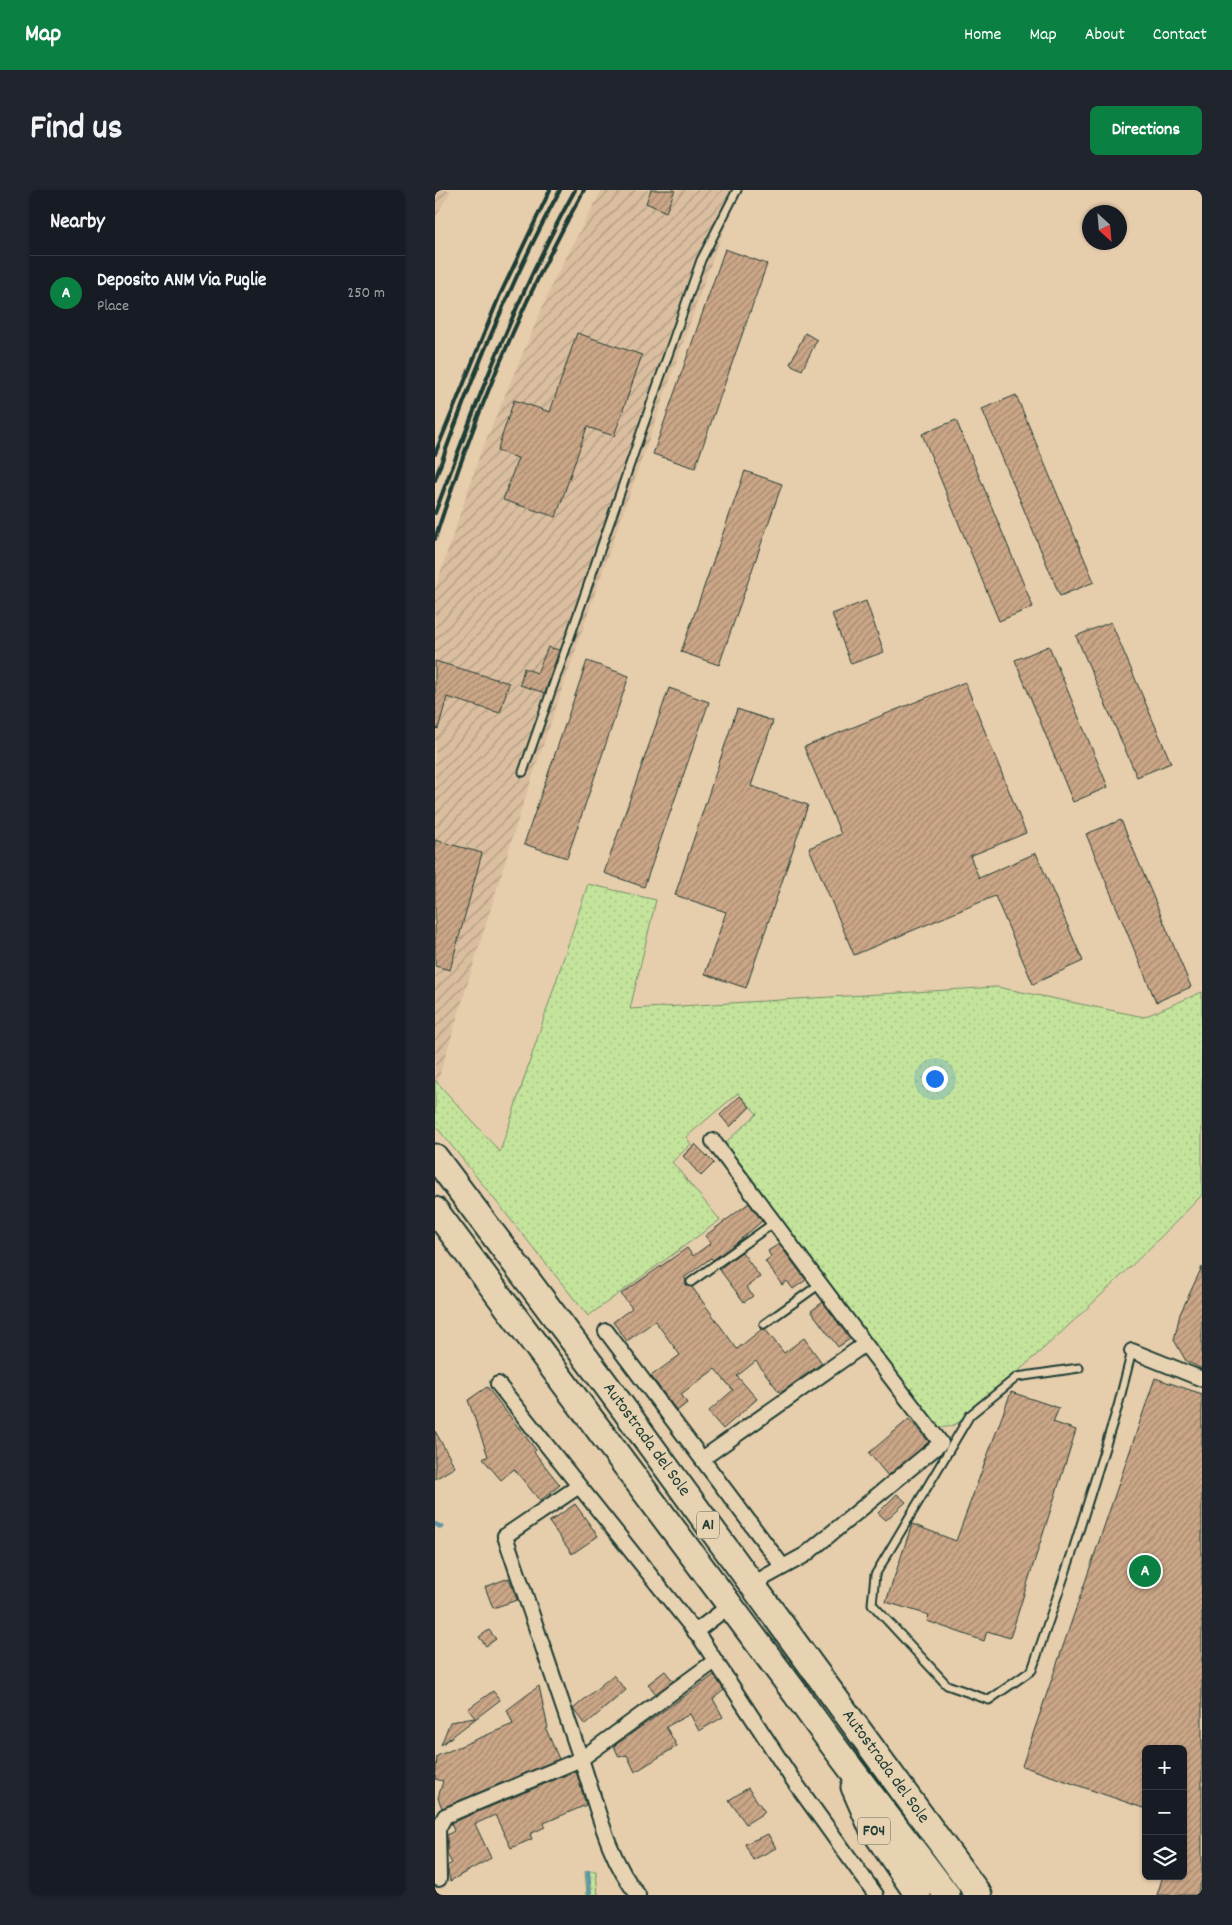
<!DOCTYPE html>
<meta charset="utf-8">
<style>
:root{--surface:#171b24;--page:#20242c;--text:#f1f3f6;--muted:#9ea1a6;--line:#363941;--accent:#0b8043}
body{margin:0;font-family:Dekko,sans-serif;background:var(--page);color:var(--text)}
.controls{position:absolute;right:15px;bottom:15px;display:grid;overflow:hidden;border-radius:8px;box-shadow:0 1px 4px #0004}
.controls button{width:45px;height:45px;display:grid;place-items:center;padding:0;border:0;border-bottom:1px solid var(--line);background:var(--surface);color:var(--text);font:25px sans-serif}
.compass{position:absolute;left:647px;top:15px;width:45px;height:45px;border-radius:50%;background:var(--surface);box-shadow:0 1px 4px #0004;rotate:154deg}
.you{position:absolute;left:499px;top:888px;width:18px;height:18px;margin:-12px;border:4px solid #fff;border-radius:50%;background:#1a73e8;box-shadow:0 0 0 8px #1a73e833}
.badge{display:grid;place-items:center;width:32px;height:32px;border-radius:50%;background:var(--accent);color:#fff;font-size:16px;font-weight:700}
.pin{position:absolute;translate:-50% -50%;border:2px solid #fff;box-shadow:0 1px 5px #0006}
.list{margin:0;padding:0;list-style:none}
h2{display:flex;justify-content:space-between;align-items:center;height:65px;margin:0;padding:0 20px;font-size:21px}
h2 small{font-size:16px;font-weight:400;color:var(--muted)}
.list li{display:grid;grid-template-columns:32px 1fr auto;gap:15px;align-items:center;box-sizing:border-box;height:75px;padding:0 20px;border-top:1px solid var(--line)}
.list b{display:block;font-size:19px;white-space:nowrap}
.list p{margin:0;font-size:16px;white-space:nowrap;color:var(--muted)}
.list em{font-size:16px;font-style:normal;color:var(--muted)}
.icon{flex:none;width:28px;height:28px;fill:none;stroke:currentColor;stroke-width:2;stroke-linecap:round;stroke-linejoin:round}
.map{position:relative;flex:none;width:767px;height:1705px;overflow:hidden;border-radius:8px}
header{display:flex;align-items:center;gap:30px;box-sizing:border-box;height:70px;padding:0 25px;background:var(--accent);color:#fff}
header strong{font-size:24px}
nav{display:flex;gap:28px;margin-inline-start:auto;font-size:18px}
.intro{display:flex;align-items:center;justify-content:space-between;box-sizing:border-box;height:120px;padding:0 30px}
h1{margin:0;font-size:35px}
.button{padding:12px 22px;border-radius:8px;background:var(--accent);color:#fff;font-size:18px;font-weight:700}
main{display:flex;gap:30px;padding:0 30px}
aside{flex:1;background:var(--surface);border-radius:8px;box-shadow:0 1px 4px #0004}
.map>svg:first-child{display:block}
.industrial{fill:url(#industrial-furrows)}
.grass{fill:url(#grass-dots);stroke:#729068}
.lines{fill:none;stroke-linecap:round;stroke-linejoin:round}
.stream{stroke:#6097a2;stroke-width:4.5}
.building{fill:url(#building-hatch);stroke:#1f3d34}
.service-casing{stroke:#1f3d34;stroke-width:11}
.minor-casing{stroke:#1f3d34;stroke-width:18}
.motorway-casing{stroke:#1f3d34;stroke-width:29}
.service{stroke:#e7d3b2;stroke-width:7}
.minor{stroke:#e7d3b2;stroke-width:14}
.motorway{stroke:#e7d3b2;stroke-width:25}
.rail{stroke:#1f3d34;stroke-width:4}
.labels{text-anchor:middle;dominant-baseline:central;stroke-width:4;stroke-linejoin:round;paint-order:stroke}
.shield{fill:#e7d3b2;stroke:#5b6a5a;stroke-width:1}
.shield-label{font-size:16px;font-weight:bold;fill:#1f3d34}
.street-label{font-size:18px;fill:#1f3d34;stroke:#e7d3b2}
</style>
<header>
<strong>Map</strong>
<nav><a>Home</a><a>Map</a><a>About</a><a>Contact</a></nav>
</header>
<div class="intro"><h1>Find us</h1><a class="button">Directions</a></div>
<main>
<aside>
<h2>Nearby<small></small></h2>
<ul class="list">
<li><span class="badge">A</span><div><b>Deposito ANM Via Puglie</b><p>Place</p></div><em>250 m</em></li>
</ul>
</aside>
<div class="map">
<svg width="767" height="1705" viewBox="0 0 767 1705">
<defs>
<pattern id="industrial-furrows" width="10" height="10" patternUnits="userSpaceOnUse" patternTransform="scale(1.25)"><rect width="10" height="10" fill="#dabe9f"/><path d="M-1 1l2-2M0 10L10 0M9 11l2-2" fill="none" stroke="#b09c82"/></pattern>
<pattern id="grass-dots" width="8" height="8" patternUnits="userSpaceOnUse" patternTransform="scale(1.25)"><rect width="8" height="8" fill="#c4e39b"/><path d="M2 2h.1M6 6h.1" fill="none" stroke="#a8c486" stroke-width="1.8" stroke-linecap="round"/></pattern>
<pattern id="building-hatch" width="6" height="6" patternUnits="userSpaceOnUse" patternTransform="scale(1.25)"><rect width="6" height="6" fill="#cba687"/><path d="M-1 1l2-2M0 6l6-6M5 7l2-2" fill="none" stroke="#a4886f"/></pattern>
</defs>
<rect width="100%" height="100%" fill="#e6cdac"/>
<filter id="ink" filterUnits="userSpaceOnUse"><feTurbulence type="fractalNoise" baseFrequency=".02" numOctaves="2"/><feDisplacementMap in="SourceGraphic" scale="10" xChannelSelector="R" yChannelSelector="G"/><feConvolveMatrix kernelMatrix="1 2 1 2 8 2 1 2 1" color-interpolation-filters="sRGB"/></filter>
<g filter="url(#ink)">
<path class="industrial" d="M0,0h16l-16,28z
M167,0h139l-26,62 -106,300 -89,261 -83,270 -2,-3v-491l45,-135 75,-176z"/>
<path class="grass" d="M153,694l68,16 -26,109 367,-22 147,30 58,-25v203c-76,79 -156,153 -239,225 -12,7 -19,10 -32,4l-206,-281 32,-29 -19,-21 -52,44 5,7 -19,18 48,58 -132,96 -153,-191v-45l65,72z
M150,1681h11l2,24h-11z"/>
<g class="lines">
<path class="stream" d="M0,1334l6,3
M153,1682l2,23"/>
</g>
<path class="building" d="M216,0h24l-9,22 -20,-9z
M290,59l42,15 -72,204 -42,-14z
M142,143l65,22 -28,81 -27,-9 -31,90 -53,-17 15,-42 -21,-7 17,-51 36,12z
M370,143l12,7 -15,30 -12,-6z
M581,205l78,187 -34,14 -78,-187z
M521,230l77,187 -34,14 -77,-187z
M310,281l37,13 -63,181 -38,-13z
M431,411l18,51 -33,12 -19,-50z
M676,432l60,141 -34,14 -61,-141z
M614,456l59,141 -35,15 -58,-142z
M113,457l11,3 -14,43 -25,-8 4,-17 13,5z
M0,471l74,22 -9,30 -53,-16 -9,32 -3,-1z
M152,471l42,15 -62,182 -43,-14z
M530,492l61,151 -56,23 9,22 57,-25 47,108 -50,23 -38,-88 -141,59 -45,-107 32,-14 -37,-87z
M234,498l40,14 -65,185 -40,-14z
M302,519l36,12 -22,65 57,19 -62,183 -41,-14 21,-62 -51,-17z
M686,630l70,167 -35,15 -70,-168z
M0,650l47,13 -32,117 -15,-4z
M305,906l10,11 -20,20 -10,-12z
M260,954l19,19 -13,13 -18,-20z
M314,1013l13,18 -27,23 -22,16 -2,-2 -26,19 1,8 6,2 45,62 25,-20h3l19,24 20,-15 18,25 -42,30 -24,-32 -19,15 20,23 -34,30 -15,-17 25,-22 -18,-21 -34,25 6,9 -10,8 -26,-35 29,-21 -25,-34 -28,20 -14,-19 19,-14 -11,-14 66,-46 6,8 18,-13 -6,-7z
M344,1054l27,36 -13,9 -6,-8 -5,4 -17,-24 6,-4 -3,-6z
M307,1062l18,25 -14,10 7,9 -9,6 -25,-33z
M767,1077v102l-16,-8 -12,-21 6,-26z
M388,1112l27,37 -12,8 -27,-36z
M720,1188l47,16v485l-5,16h-40l6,-19h20v-127h-37v60l-124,-43z
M52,1197l49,63 -2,2 26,33 -20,16 -26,-32 -13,11 -18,-21 5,-3 -20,-56z
M576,1202l48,16 -6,14 23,8 -66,208 -23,-7 -3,10 -57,-20 2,-6 -43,-13 26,-78 44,17z
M474,1229l20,23 -41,34 -19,-23z
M0,1241l20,36 -20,12z
M462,1304l9,8 -20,18 -8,-7z
M140,1314l23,32 -26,18 -23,-32z
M74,1388l8,22 -24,8 -8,-21z
M54,1440l7,9 -10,7 -7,-9z
M230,1481l8,10 -17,13 -8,-10z
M178,1485l13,15 -41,35 -12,-16z
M279,1485l10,15 -11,9 10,18 -24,14 -9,-17 -24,13 11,19 -42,26 -8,-17 -8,2 -5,-11z
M104,1496l9,42 -2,1 13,30 -117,49 -4,-10 5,-17 -8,-2 2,-23 76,-32 -6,-14z
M58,1501l7,9 -59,45 9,-23 25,-4 -7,-9z
M141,1581l10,34 -42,18 1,4 -15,7 2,5 -21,9 -16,-33 -20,9 16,34 -41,23 -3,-15 5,-3 -5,-9v-19l7,-4 -3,-8z
M313,1598l17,24 -19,12 -17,-24z
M333,1644l8,14 -23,12 -8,-16z"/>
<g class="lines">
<g class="service-casing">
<path id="service" d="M88,582l178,-512 36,-70
M256,1092l84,-60
M329,1134l56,-40
M644,1178l-62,9 -47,38 -95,160 -3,29 75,81 42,15 43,-30 41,-120 45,-144 14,-55"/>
</g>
<g class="minor-casing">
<path id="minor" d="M171,1141l177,236
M697,1161l70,28
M63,1194l203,255 90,138 85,118
M267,1269l163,-115 -152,-203
M144,1296l-74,50 76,223 134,-98
M330,1387l40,-22 136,-112 -76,-99
M260,1442l25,-19
M4,1689l-1,-50 7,-13 136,-57c16,46 26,98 57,136"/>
</g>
<g class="motorway-casing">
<path id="motorway" d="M0,967l172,229 372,509
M0,1020l361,484c48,69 101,133 151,201
M419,1597l17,39 47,69"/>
</g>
<use href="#service" class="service"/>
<use href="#minor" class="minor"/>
<use href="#motorway" class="motorway"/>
<path class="rail" d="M0,264l64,-157 51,-107
M0,290c35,-99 75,-198 125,-290
M0,323c41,-110 83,-220 140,-323
M0,349c38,-120 88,-240 149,-349"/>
</g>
</g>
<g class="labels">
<g class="shield">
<rect x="262" y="1321.5" width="22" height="27" rx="4"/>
<rect x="423" y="1627.5" width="32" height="27" rx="4"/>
</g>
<g class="shield-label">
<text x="273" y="1335">A1</text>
<text x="439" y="1641">F04</text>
</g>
<g class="street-label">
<text transform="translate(211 1250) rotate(54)">Autostrada del Sole</text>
<text transform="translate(450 1577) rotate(54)">Autostrada del Sole</text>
</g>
</g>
</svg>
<div class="controls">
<button>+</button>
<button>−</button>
<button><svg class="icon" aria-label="layers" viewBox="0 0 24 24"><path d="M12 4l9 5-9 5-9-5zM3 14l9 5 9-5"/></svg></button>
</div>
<svg class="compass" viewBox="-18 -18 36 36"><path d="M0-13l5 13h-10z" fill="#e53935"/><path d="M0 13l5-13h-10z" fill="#9ea1a6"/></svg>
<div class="you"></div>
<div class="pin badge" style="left:710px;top:1381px">A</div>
</div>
</main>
